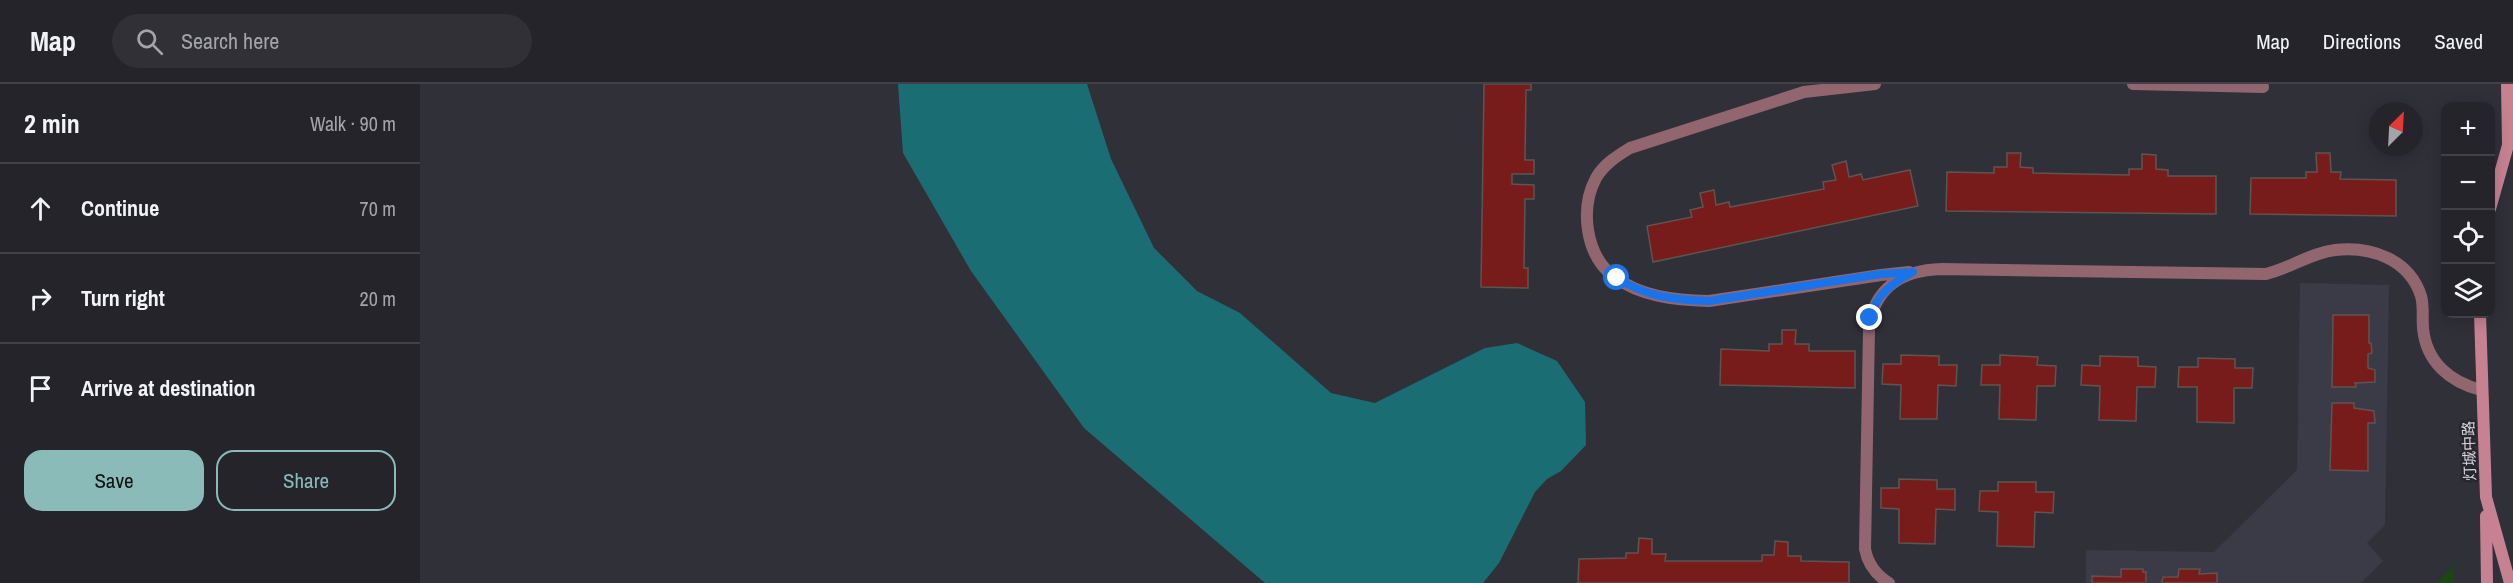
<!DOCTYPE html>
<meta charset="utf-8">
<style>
:root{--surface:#24242a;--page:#303036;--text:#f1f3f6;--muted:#a3a4a8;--line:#414147;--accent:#8bbbb9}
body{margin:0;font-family:"Archivo Narrow","Noto Sans SC",sans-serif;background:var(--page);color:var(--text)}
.controls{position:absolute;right:18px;top:18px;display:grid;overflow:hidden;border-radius:12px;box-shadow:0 3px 15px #0003}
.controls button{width:54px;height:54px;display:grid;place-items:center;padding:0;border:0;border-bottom:2px solid var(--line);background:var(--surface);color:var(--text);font:30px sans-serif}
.compass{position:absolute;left:1949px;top:18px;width:54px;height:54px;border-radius:50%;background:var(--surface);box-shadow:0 3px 15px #0003;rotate:24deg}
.stop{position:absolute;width:18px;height:18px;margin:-14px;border:4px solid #1a73e8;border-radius:50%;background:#fff}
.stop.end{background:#1a73e8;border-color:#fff;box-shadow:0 2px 6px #0008}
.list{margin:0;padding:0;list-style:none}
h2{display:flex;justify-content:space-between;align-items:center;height:78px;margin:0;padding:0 24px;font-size:26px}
h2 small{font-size:20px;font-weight:400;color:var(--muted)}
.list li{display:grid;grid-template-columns:39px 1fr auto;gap:18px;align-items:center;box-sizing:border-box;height:90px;padding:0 24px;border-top:2px solid var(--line)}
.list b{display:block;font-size:22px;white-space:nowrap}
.list em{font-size:20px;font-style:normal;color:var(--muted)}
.actions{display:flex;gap:12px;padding:18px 24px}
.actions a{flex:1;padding:14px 0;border:2px solid var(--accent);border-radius:18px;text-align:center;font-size:21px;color:var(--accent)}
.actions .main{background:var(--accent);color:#111}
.icon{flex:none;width:33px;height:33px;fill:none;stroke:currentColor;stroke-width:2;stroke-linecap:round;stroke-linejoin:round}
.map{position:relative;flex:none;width:2093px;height:499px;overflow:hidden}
header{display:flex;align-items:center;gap:36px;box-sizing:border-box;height:84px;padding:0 30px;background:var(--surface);border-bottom:2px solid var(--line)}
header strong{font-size:28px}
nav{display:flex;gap:33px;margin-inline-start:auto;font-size:21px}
.search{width:420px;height:54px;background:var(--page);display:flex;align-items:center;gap:15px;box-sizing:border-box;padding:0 21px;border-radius:33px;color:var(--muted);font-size:22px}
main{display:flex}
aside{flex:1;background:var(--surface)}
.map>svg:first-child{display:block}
.built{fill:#3b3b48}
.green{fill:#1d4712}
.water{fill:#1a6e73}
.building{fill:#781c1b;stroke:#5e5452;stroke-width:1.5}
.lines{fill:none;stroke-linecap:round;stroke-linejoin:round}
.lane{stroke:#91666f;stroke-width:12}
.secondary{stroke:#c78292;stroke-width:12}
.route{stroke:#1a73e8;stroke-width:8}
.labels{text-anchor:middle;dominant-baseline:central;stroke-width:5;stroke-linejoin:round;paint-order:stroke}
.street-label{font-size:15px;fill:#d6d6db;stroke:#26262e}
</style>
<header>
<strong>Map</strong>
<div class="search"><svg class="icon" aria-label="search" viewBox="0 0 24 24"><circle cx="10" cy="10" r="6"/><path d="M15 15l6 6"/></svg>Search here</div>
<nav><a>Map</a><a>Directions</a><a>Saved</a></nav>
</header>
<main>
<aside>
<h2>2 min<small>Walk · 90 m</small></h2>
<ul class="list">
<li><svg class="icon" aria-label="ahead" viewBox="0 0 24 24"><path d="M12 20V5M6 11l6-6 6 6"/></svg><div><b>Continue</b></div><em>70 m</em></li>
<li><svg class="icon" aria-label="right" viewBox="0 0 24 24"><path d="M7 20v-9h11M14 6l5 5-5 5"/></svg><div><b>Turn right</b></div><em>20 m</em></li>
<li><svg class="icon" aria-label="arrive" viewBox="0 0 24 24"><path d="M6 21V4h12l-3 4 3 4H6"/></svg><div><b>Arrive at destination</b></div></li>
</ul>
<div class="actions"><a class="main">Save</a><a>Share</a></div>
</aside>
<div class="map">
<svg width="2093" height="499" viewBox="0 0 2093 499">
<rect width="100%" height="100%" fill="#303038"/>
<path class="built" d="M1880,199l89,2 -4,240 -18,18 16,18 -22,22h-275v-33l128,2 83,-82z"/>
<path class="green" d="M2033,482v17h-16z"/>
<path class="water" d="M478,0h189l24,75 43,89 43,43 43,22 91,80 44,10 110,-55 32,-5 40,18 28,41 1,43 -25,26 -14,8 -12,13 -36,71 -16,20h-218l-181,-155 -113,-157 -68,-118z"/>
<path class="building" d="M1064,0h47v6h-5l-1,70h9v14h-22v10l22,1v14h-9l-1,69h4v20l-47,-1z
M1587,69h14l-1,14 13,1v5l96,2v-6h13v-15l14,1v14l12,1v6h48v38l-270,-3 1,-39 47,1v-6h13z
M1896,69h14l1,19h10l-1,7 56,1v36l-146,-2 1,-36h55v-6h11z
M1426,77l3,16 12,-3 2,6 47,-10 8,36 -265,56 -6,-36 45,-9 -2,-7 13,-3 -3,-14 14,-3 2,15 13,-3 1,5 94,-18 -1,-7 13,-2 -4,-15z
M1913,231h36v28h2l1,10 -4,1v14l7,2v12l-20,1 1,4h-24z
M1362,246h14l-1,14h14v7h46v37l-135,-3 1,-36 48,2v-7h13z
M1481,271l38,1v9h18l-1,21 -18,-1 -1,34h-37l1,-34 -19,-1 1,-20h18z
M1580,271l38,2 -1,8 19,1 -1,20h-18l-1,34 -37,-1 1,-34h-19l1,-20h18z
M1680,272l38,1v9l18,1 -1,20h-18l-1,34 -37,-1 1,-34 -19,-1 1,-20 18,1z
M1778,274l37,1v9h18l-1,20h-18v35l-37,-1v-35h-19l1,-20h19z
M1912,319h22v5l20,3 1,12h-7v48l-38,-1z
M1479,395l38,1v9h18v21l-19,-1 -1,35 -36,-1v-34l-18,-1v-20h18z
M1578,398h38v10h18l-1,21 -18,-1 -1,35 -37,-1 1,-34 -19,-1 1,-20h18z
M1219,454l13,1v15h14l-1,7h97v-6h12l1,-14 13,1v14h13v5l48,1v21h-271l1,-24 47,-1v-5h12z
M1701,485h22v3h3v11h-54v-7l29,1z
M1759,485h21l-1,5 18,-1v10h-55l1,-6h15z"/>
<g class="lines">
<path class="lane" d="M1455,0l-71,8 -174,56c-13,8 -26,16 -34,30 -16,30 -11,76 17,98 28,21 62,24 96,25l172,-26 28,-3
M1713,0l130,3
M1469,499c-13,-8 -21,-18 -24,-34l4,-219c4,-42 33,-60 73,-61l324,5c25,-6 44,-21 69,-24 36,-4 74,9 86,46 3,10 1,21 2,32 3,34 27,54 58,62"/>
<path class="secondary" d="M2070,125l18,-64 -1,-61
M2060,230l6,183 24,86
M2066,432l1,67"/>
</g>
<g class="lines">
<path class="route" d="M1197,194c29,19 59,22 92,23l172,-27 32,-2c-20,11 -37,22 -43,46"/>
</g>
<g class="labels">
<g class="street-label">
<text transform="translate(2049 367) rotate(-92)">灯城中路</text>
</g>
</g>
</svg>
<div class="controls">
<button>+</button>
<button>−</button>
<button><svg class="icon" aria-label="locate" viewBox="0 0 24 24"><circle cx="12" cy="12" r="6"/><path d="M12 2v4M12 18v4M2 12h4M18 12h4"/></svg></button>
<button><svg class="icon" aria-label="layers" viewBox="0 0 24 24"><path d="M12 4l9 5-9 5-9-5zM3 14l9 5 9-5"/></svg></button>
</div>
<svg class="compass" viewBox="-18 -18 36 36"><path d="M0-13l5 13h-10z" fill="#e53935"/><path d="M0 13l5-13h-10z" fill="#a3a4a8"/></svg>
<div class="stop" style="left:1197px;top:194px"></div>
<div class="stop end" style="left:1450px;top:234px"></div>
</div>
</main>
